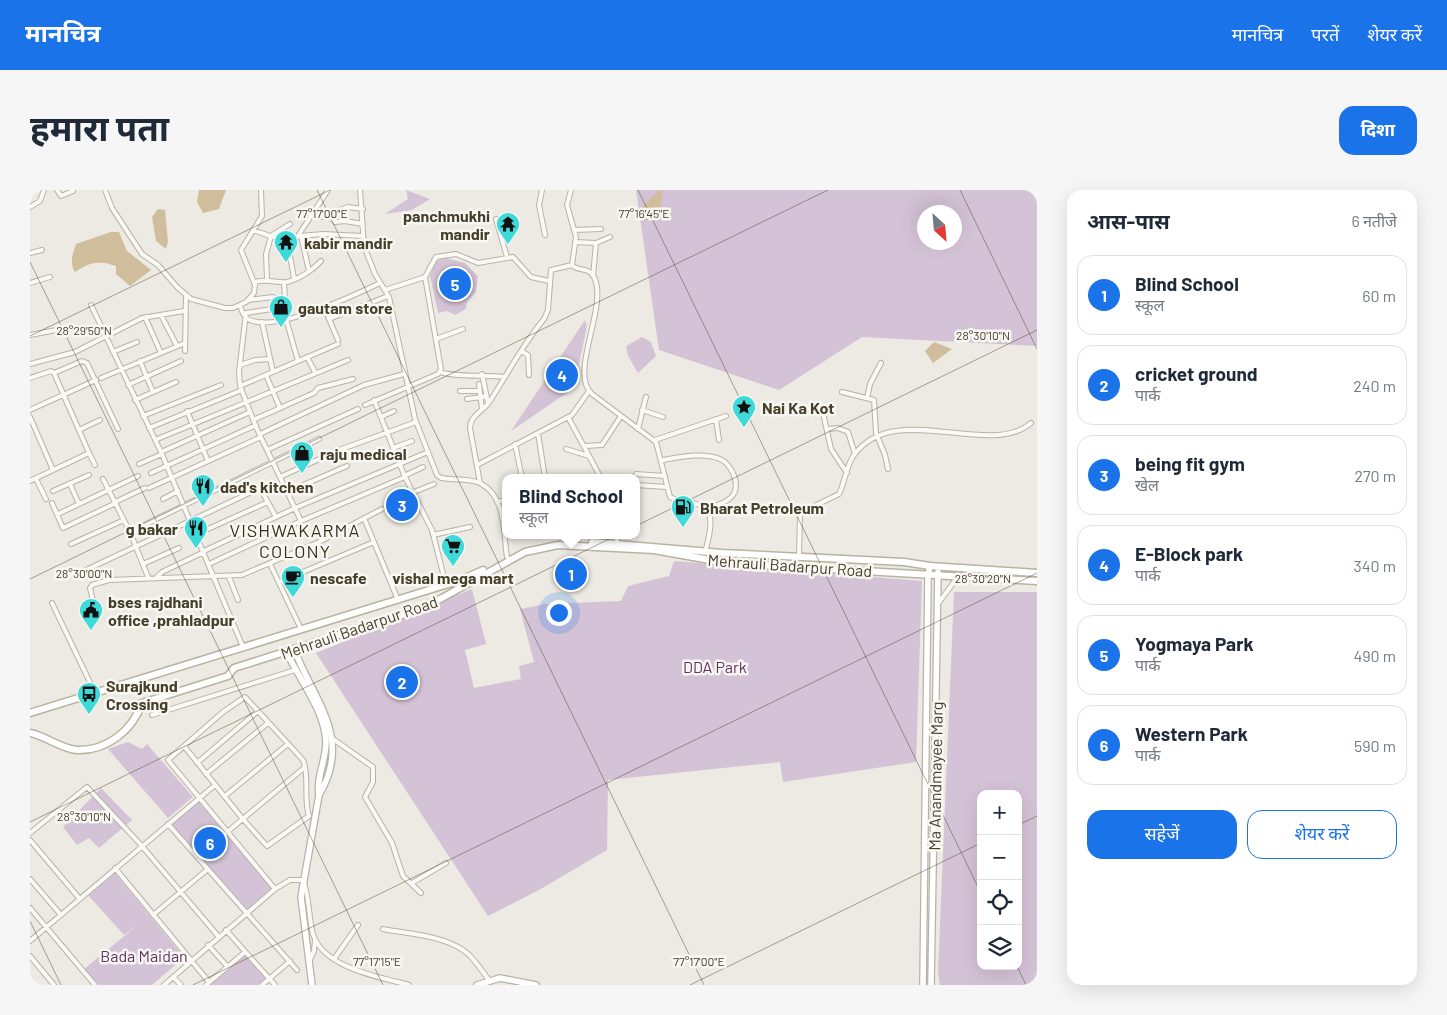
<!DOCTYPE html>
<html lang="hi">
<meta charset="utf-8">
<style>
:root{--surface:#fff;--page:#f6f6f7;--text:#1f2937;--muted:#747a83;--line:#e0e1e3;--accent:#1a73e8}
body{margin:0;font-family:Barlow,"Noto Sans Devanagari",sans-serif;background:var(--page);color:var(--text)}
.controls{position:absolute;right:15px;bottom:15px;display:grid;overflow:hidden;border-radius:10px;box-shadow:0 5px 20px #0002}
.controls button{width:45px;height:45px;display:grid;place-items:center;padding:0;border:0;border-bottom:1px solid var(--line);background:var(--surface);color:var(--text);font:25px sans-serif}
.compass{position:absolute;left:887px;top:15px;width:45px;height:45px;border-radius:50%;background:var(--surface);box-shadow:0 5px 20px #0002;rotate:154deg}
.you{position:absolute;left:528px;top:422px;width:18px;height:18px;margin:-12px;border:4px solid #fff;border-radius:50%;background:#1a73e8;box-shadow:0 0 0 8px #1a73e833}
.badge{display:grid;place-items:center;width:32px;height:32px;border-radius:50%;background:var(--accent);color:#fff;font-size:16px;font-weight:700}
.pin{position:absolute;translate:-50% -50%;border:2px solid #fff;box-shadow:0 1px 5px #0006}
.popup{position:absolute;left:472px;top:284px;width:138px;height:65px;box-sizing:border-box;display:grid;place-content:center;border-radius:10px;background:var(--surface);filter:drop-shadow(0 1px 4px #0005);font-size:16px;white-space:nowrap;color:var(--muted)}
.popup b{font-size:19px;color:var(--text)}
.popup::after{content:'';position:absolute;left:50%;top:100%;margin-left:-10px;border:10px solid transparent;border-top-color:var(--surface)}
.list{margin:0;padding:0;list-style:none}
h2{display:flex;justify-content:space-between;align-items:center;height:65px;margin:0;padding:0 20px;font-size:21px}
h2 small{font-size:16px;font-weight:400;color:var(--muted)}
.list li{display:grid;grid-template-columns:32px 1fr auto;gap:15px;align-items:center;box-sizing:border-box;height:80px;margin:0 10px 10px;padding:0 10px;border:1px solid var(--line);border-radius:15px}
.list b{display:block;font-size:19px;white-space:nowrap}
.list p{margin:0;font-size:16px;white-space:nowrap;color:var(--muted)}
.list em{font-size:16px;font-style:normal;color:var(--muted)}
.actions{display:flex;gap:10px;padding:15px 20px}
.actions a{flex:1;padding:11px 0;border:1px solid var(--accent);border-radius:15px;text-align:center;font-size:18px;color:var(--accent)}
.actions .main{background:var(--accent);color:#fff}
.icon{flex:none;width:28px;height:28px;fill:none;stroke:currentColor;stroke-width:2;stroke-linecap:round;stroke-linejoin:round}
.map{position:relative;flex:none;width:1007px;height:795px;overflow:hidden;border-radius:15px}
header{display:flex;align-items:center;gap:30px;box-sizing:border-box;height:70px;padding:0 25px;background:var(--accent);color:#fff}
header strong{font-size:24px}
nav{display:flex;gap:28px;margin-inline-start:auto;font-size:18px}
.intro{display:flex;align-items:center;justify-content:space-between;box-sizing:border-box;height:120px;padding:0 30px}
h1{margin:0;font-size:35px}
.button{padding:12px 22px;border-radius:15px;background:var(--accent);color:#fff;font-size:18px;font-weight:700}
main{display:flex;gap:30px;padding:0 30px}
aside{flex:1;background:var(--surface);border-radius:15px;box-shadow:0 5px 20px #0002}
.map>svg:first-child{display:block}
.green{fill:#d4c3d6;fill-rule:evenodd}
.water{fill:#cfbd9b}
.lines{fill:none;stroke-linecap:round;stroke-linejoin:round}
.street-casing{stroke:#b7b3a7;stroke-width:6}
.secondary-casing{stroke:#b7b3a7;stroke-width:8}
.primary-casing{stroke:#b9b3a1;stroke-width:9}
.street{stroke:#faf9f6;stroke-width:4}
.secondary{stroke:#fff;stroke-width:5.5}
.primary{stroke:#fff;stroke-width:6}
.ticks{fill:none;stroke:#463f29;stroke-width:1;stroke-opacity:0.45}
.labels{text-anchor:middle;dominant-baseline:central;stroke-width:5;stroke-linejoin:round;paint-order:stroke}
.poi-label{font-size:16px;font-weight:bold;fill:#463f29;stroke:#f9f7f3;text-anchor:start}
.street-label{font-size:16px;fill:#463f29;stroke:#f9f7f3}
.park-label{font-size:16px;fill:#613563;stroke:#f9f7f3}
.neighbourhood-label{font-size:18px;letter-spacing:1px;fill:#37311b;stroke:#f9f7f3}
.ticks-label{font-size:12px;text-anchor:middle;fill:#463f29;stroke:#f9f7f3;stroke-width:5;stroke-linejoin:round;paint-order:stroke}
</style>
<header>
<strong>मानचित्र</strong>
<nav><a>मानचित्र</a><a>परतें</a><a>शेयर करें</a></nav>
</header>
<div class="intro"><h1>हमारा पता</h1><a class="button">दिशा</a></div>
<main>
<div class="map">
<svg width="1007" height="795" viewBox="0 0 1007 795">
<rect width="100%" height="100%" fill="#eceae2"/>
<path class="green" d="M376,0l24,9 -18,11 -27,4 23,-15z
M606,0h401v156l-175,-9 -83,53 -120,-40zM894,22h30v30h-30z
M416,68l19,5 13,13 -2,16 -9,10 -1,7 -11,6 -8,-4 -9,2 -8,-37 6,-15z
M555,130l2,6 -13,62 -63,43z
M612,147l9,5 5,14 -18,17 -10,-17 -2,-10z
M644,371l248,20 -6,181 -133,20 -3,-20 -172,18 -1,70 -68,40 -51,26 -172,-263 156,-64 14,55 -21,6 9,38 47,-9 -2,-13 15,-4 -14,-53 25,-5 76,-3 7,-15 41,-10z
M924,402h83v393h-97l-2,-13zM951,604h37v172h-37z
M98,552l14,7 5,-5 46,53 -25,21 -60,-69z
M71,598l31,32 -33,28 -10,-10 -12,7 -14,-18z
M167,610l76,89 -25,22 -78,-87z
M84,682l68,83 -4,2 2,4 -28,24h-53l-15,-16 55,-45 -15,11 -36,-40z
M212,761l24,27 -8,7h-55z"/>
<path class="water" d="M169,0h27l-7,19 -16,4 -6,-11z
M628,1h5l-3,18 5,5 -3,6 -11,-3 -7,5 1,-9 -4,-2 2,-5z
M128,19l7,1 3,32 -2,7 -10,-8 -4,-24z
M81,42h8l8,19 24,19 -21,16 -14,-12v-8c-16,-6 -27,-4 -41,6 -6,-10 -2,-19 1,-28z
M904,152l18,7 -19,14 -8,-12z"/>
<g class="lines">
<g class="street-casing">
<path id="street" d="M27,0l4,6 12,-5
M75,0l7,18 30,46 16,11 19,22 14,12 34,9h8l13,-6 8,-9 1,-8 -14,-35 21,-34 -1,-26
M330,0l4,56 11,28 14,23 26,122 22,56 4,3c12,2 28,0 39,5 27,14 23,50 27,74
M512,0l-3,15 6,30
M541,0l-4,15 9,32 -4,28c6,7 16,1 22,12 15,29 -26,96 -2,117l64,48 14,55c10,6 24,4 34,10 12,6 4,35 1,45
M0,17l10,-6 4,-11
M280,26l20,1 5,5 10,-1 18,3
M300,27l1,-4 17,-6 15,2
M466,29l11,38
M223,40l26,9h17l32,-49
M544,40l27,-1
M269,46l24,-2 40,2
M271,46l8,35
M257,50l7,38
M545,52l21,1 14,-6
M0,63l12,-3
M563,86l3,-33
M395,87l11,-20 20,-3 22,9 35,-6 18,20 18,4
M237,89l-1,-25 5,-18 19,-12
M225,92c14,-4 22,2 32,0 12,-3 26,-12 34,-21
M254,92l2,37 12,42
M0,93l20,-6
M218,110l25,-3
M61,115l70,147 82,195
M210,116c2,5 3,10 8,13 25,15 107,-24 132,-36
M255,117l-39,6 -7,59 1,14 16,41 45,94
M295,117l4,12
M131,125l16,31
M115,127l16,36
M232,132l11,50
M0,145l37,-7
M406,149l27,-10
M308,150l-9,-21 59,-23
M155,161l1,-56
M491,161l7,4 1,20
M83,162l24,-10
M277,167l8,15
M110,171l13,31
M0,174l45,-12 67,-34 42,-7
M210,175l15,-5 15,-1
M410,182c11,5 48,3 64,5
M24,183l28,-12 5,2 31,66
M452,184l6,29
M236,185l14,33
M0,188l21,-7 3,2 35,80 -59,28
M71,188l84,-35
M449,194l3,25
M98,195l53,-24
M210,196l98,-42
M430,201h20
M812,202l32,8 2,33 9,22 3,14
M837,208l3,-14 11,-21
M437,209l20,-3
M105,210l41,-18
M344,210l31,77 27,53 14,55
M335,215l73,-31 3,-5 -16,-92 -40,13
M0,220l66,-30
M612,220l21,7
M157,221l21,50
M793,223l8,36 16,24
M113,226l78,-31
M0,227l23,53
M351,227l13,-6
M538,227l33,61
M686,229l3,21
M223,230l61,-27 4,-5 35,-9
M119,238l93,-38
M608,239l8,-32
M797,239l11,-1 10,4 7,22
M49,240l21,-10
M508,243l7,45
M230,244l104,-49 40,-11
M125,250l193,-80
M625,250l71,-24
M485,254l7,34
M555,256l17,-1 19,-29
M363,258l19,-7
M536,259l23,7
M237,260l91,-41
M131,262l89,-40
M59,263l6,12
M633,270c17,-3 40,-8 57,-1 7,3 10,8 13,14 10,23 -7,31 -27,35
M109,274l23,-10
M447,275l95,-50 17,-24
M121,283l105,-48
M606,284l29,2
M374,286l19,-9
M250,287l59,-27 77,-28
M6,289l10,20
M73,289l27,53 18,45
M450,293l-10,-55c0,-13 14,-17 20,-27 18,-28 33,-57 54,-82l4,-9 3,-40 21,-5
M40,294l9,20
M606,295l30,2
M119,298l112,-51
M23,301l36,-16
M257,302l60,-26
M133,309l15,-8
M364,310l40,-16
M85,312l30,-14
M467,312l9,-2
M22,313l11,25 53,-25
M28,324l80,-38
M334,328l34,82
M100,342l189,-93
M167,344l71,-32
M403,345l37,-8
M41,354l53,-24
M587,356v-11
M174,361l91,-43 133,-56
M769,366l1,-43 39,-19c6,-12 7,-28 15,-39 40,-56 135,4 177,-32
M113,374l36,-16
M179,374l92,-43 104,-44
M240,374l31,65
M56,380l174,-82 16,29
M127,387l5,-5 42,-20
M199,387l9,23
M249,392l95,-40
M22,413l43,90
M907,415l20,-27
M67,427l-7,-29 2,-3 17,-5 133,-5 77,-33 63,-33
M122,525l143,-45
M303,549l40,28v15l-8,15 27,46 11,33 18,17
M167,573l61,-52
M176,584l62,-51
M195,606l63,-52
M138,634l129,146
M0,643l57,-46 54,58 77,91
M196,643l79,-66
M0,650l49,58
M85,678l94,114
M0,689l31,36
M382,693l34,-20
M245,699l15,-9h13c7,18 5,36 10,54 10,34 67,43 96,51
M0,718l65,77
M123,725l55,-46
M353,739c25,5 58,6 80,21 10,6 18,20 26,30
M196,740l49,55
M0,751l185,-156
M178,755l19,21
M0,766l24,29
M304,769l24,-34
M279,772l5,-11 1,-11
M143,787l8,8
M134,795l111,-96 -107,-129 55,-48 22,-15 58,63c7,17 0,38 6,56l-42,30 -25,-28 -58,-72
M176,795l39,-33
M232,795l28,-24"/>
</g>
<g class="secondary-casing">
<path id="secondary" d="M264,459c20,52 59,89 25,146
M256,461c13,28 39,60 40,91 0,19 -10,35 -7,53l-18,102 11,88
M447,795l23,-7 36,7
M893,795l5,-409 2,-10
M901,795l7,-413"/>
</g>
<g class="primary-casing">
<path id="primary" d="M562,352l130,11 182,9 26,4 107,7
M0,523l428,-132 25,-11
M0,543c16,3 31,16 47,17 30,1 56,-20 65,-47l86,-27 6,-8 181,-57 27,-13 83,-46 33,-7 96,5 73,13 310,18"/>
</g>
<use href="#street" class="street"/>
<use href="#secondary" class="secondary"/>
<use href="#primary" class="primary"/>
</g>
<path class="ticks" d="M287,0l387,795M608,0l343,703M930,0l77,159M0,72l353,723M0,146l300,-146M0,389l798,-389M0,632l1007,-492M988,635l19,-9M0,731l31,64M987,776l9,19M163,795l844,-412M660,795l291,-142"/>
<defs>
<g id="temple-pin" transform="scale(1.25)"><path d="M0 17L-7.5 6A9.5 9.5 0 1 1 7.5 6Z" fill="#3edada" stroke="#f9f7f3"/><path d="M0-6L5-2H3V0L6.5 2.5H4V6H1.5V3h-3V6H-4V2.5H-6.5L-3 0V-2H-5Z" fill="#111"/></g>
<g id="shop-pin" transform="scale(1.25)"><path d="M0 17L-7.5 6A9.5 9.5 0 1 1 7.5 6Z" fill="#3edada" stroke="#f9f7f3"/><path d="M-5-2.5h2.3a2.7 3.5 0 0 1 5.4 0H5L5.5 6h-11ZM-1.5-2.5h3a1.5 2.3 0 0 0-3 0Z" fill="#111"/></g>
<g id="sight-pin" transform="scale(1.25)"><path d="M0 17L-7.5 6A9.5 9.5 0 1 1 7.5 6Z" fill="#3edada" stroke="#f9f7f3"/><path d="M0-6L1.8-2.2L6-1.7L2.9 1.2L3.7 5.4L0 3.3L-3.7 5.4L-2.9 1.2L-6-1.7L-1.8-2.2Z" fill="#111"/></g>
<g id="restaurant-pin" transform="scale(1.25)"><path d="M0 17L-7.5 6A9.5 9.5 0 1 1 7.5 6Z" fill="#3edada" stroke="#f9f7f3"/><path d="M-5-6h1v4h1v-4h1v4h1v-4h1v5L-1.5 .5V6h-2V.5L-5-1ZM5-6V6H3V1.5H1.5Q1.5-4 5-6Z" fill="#111"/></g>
<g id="fuel-pin" transform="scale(1.25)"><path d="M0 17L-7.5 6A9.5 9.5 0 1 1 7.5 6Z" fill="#3edada" stroke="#f9f7f3"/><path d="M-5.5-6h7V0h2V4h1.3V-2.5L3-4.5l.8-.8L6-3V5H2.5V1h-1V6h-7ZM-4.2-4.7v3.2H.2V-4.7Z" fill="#111"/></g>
<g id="supermarket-pin" transform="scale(1.25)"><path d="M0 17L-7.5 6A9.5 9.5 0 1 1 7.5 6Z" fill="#3edada" stroke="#f9f7f3"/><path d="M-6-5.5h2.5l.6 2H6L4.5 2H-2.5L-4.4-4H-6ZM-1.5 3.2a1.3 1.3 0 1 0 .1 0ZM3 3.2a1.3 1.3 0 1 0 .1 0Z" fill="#111"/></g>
<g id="cafe-pin" transform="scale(1.25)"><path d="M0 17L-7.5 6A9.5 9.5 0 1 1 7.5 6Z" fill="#3edada" stroke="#f9f7f3"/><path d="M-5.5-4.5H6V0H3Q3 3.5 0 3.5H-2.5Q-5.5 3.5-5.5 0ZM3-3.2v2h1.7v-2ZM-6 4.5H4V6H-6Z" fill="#111"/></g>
<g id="civic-pin" transform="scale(1.25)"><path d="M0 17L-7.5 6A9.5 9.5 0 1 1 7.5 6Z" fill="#3edada" stroke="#f9f7f3"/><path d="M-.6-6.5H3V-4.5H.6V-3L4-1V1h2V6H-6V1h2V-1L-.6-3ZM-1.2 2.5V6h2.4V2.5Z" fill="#111"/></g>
<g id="bus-pin" transform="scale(1.25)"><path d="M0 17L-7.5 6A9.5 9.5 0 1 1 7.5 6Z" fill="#3edada" stroke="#f9f7f3"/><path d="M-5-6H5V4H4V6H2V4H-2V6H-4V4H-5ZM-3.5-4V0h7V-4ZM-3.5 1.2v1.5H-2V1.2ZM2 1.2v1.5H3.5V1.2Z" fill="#111"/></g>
</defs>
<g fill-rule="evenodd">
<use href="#temple-pin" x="478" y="34"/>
<use href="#temple-pin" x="256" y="52"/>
<use href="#shop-pin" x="251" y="117"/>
<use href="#sight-pin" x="714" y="217"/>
<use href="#shop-pin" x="272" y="263"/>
<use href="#restaurant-pin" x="173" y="296"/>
<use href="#fuel-pin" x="653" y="317"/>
<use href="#restaurant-pin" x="166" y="338"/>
<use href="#supermarket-pin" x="423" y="356"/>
<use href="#cafe-pin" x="263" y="387"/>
<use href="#civic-pin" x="61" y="420"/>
<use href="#bus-pin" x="59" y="504"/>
</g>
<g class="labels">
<g class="poi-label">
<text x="460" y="25" text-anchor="end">panchmukhi<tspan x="460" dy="18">mandir</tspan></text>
<text x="274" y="52">kabir mandir</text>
<text x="268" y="117">gautam store</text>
<text x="732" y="217">Nai Ka Kot</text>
<text x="290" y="263">raju medical</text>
<text x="190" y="296">dad's kitchen</text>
<text x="670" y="317">Bharat Petroleum</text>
<text x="148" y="338" text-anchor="end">g bakar</text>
<text x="280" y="387">nescafe</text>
<text x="423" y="387" text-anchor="middle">vishal mega mart</text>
<text x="78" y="411">bses rajdhani<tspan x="78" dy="18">office ,prahladpur</tspan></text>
<text x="76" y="495">Surajkund<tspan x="76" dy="18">Crossing</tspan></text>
</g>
<g class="street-label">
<text transform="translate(760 375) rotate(4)">Mehrauli Badarpur Road</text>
<text transform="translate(329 437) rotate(-19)">Mehrauli Badarpur Road</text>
<text transform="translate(905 586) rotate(-89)">Ma Anandmayee Marg</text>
</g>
<g class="park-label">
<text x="685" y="476">DDA Park</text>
<text x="114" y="765">Bada Maidan</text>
</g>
<g class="neighbourhood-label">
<text x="265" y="340">VISHWAKARMA<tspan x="265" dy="21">COLONY</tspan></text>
</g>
</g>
<g class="ticks-label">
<text x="292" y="28">77°17'00"E</text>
<text x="614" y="28">77°16'45"E</text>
<text x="54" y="145">28°29'50"N</text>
<text x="953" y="150">28°30'10"N</text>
<text x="54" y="388">28°30'00"N</text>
<text x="953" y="393">28°30'20"N</text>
<text x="54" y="631">28°30'10"N</text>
<text x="347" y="776">77°17'15"E</text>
<text x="669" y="776">77°17'00"E</text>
</g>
</svg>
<div class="controls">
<button>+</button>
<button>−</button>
<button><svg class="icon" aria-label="locate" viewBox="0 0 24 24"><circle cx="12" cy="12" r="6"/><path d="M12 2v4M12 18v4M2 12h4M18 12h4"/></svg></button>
<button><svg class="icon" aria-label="layers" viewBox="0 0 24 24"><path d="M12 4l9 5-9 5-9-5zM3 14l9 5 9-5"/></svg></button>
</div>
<svg class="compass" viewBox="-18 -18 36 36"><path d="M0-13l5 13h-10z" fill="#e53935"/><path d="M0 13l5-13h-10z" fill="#747a83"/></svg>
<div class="you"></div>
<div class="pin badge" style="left:541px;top:384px">1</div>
<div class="popup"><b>Blind School</b>स्कूल</div>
<div class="pin badge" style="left:372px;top:492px">2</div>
<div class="pin badge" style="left:372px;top:315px">3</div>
<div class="pin badge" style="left:532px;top:185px">4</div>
<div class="pin badge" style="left:425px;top:94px">5</div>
<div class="pin badge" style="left:180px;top:653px">6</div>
</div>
<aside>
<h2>आस-पास<small>6 नतीजे</small></h2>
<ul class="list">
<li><span class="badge">1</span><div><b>Blind School</b><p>स्कूल</p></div><em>60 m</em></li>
<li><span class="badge">2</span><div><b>cricket ground</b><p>पार्क</p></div><em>240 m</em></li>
<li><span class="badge">3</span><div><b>being fit gym</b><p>खेल</p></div><em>270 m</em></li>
<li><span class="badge">4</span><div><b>E-Block park</b><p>पार्क</p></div><em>340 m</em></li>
<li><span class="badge">5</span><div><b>Yogmaya Park</b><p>पार्क</p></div><em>490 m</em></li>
<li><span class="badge">6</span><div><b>Western Park</b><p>पार्क</p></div><em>590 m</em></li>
</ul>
<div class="actions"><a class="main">सहेजें</a><a>शेयर करें</a></div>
</aside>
</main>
